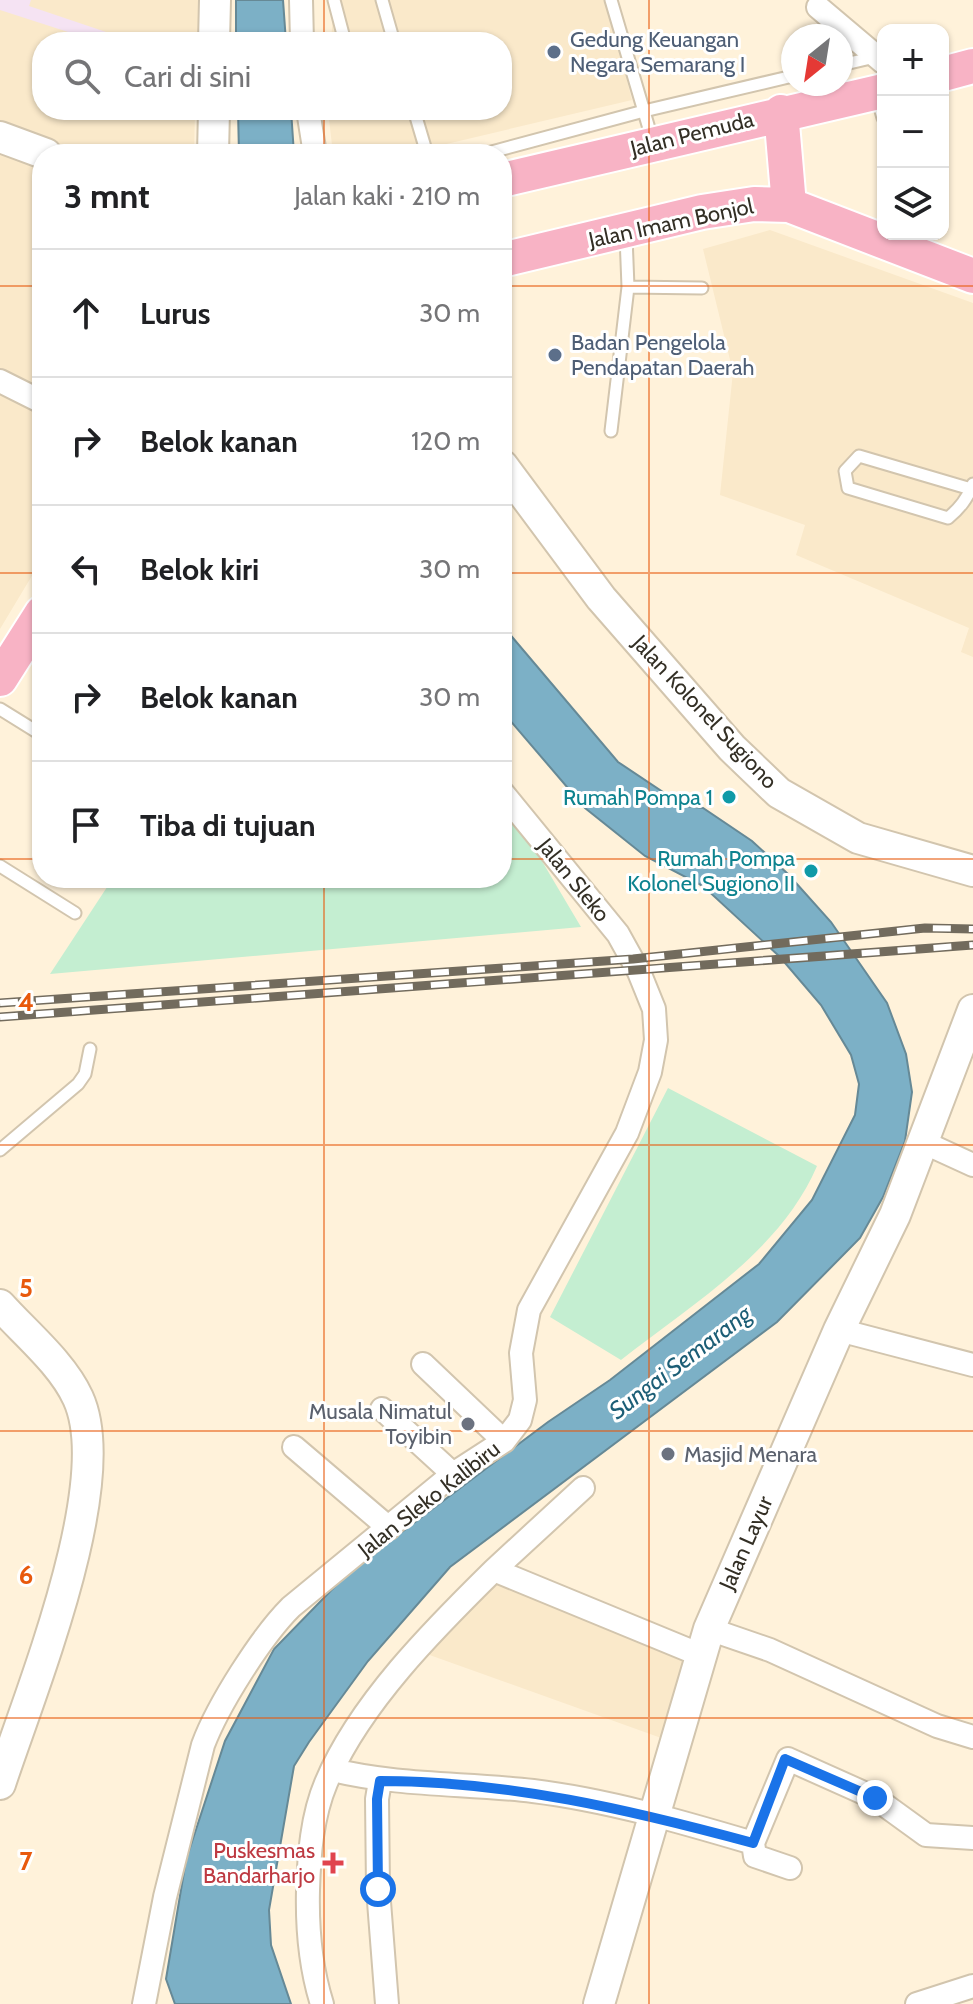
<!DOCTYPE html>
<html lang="id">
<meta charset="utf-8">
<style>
:root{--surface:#fff;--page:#f2f2f2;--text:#202124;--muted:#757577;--line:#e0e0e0}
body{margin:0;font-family:Cabin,sans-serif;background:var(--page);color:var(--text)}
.controls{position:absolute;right:24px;top:24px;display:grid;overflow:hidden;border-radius:16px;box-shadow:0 2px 6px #0004}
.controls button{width:72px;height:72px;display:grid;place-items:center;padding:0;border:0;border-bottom:2px solid var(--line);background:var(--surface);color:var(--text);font:40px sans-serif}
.compass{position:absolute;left:781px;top:24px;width:72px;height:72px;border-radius:50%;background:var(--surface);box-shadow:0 2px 6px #0004;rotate:210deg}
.stop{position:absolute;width:24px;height:24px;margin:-18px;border:6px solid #1a73e8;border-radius:50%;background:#fff}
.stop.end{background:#1a73e8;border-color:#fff;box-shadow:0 2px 8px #0008}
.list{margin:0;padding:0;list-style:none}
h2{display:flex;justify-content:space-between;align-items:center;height:104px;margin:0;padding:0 32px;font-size:34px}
h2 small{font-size:26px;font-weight:400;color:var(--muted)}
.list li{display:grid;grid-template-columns:52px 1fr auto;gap:24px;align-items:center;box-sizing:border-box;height:128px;padding:0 32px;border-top:2px solid var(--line)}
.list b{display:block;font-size:30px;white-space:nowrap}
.list em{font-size:26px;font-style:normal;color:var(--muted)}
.icon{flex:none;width:44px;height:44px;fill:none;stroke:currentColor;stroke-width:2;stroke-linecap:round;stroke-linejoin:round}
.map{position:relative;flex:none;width:973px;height:2004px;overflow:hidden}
.search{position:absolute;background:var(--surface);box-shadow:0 2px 6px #0004;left:32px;top:32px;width:480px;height:88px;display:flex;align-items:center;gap:20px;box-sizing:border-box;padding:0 28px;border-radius:32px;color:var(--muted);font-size:30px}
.panel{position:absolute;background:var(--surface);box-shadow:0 2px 6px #0004;left:32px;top:144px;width:480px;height:744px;border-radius:32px}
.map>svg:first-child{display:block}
.built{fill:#fae9ca}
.industrial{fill:#f5e3f3}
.green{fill:#c4eed1}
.water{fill:#7cb0c6;stroke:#668996;stroke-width:2}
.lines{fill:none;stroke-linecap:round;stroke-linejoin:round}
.lane-casing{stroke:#d2c5ae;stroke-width:15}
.street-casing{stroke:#d2c5ae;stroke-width:26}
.secondary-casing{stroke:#d2c5ae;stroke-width:34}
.primary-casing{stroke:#fff;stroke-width:38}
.lane{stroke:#fff;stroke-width:11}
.street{stroke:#fff;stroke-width:22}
.secondary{stroke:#fff;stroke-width:30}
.primary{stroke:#f8b3c5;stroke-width:34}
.rail-casing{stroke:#726b5d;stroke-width:9}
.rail{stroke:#fff;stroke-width:6;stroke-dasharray:18;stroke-linecap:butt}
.route{stroke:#1a73e8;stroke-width:10}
.grid{fill:none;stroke:#e8590c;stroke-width:2;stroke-opacity:0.55}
.service-dot{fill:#5c6f8a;stroke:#fff;stroke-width:3}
.culture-dot{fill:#0f9aa8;stroke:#fff;stroke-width:3}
.worship-dot{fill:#6b7280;stroke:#fff;stroke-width:3}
.health-dot{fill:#e0444e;stroke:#fff;stroke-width:3}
.labels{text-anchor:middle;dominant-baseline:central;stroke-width:6;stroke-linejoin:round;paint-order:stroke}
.service-label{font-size:22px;fill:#4e5e75;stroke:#fff;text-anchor:start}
.street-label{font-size:22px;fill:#332f25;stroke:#fff}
.culture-label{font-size:22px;fill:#0d838f;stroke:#fff;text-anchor:end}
.worship-label{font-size:22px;fill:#5b616d;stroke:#fff;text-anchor:end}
.health-label{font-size:22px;fill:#be3a42;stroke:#fff;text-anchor:end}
.water-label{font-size:24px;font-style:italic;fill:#1c5e76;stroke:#fff}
.grid-label{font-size:26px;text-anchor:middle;font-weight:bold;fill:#e8590c;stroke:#fff;stroke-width:6;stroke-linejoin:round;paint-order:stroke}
</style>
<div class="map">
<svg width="973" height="2004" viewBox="0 0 973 2004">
<rect width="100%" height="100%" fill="#fff2da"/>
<path class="built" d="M0,0h199l-1,42h-156v68h153l-1,44h-152v405l-42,70z
M334,0h272l26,100 -228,54h-71l-5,-44h174v-68h-171z
M770,230l203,73v354l-12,-5 8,-24 -173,-73 9,-30 -85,-30 13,-123 -30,-123z
M495,1577l195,83 -26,79 -240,-86z"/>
<path class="industrial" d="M0,0h31l-2,6 83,28v8h-13l-99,-32z"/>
<path class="green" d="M502,808l31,38 48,81 -531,47 63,-96h389z
M668,1088l149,78c-37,86 -125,138 -196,194l-71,-43z"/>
<path class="water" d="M236,0h47l3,42h-50z
M238,110h53l3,44h-55z
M502,625l116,137 66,44 19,2 49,33 36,33 43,48 56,81 19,51 6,38 -7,49 -22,56 -23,41 -83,84 -327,245 -82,94 -59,81 -15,24 -25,144 2,35 20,59h-116l-9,-25 20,-119 39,-119 49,-92 76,-78 198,-149 62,-42 149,-116 53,-64 43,-85 4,-31 -8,-29 -30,-50 -41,-48 -77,-71 -58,-30 -60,-48 -83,-97z"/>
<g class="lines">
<g class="lane-casing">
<path id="lane" d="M334,0l11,42
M382,0l12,42
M611,0l42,142
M841,65l34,-8
M877,97l6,21
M414,110l13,44
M484,154l160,-43 149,-35
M628,287l74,1
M611,431l17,-144 -2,-51
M971,489l-112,-33 -14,15 3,17 100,30c12,-10 19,-19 25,-34
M0,709l42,26
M0,866l75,47
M0,1150l78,-66 7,-10 5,-25"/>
</g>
<g class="street-casing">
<path id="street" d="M301,0l1,42
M818,7l65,55
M308,110l6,38
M0,381l42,21
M925,1143l48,22
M839,1330l134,35
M423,1364l81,77
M382,1409l71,65
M294,1447l95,81
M494,1570l89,-82
M709,1629l61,21 167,76 36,11
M333,1770c66,16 133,13 200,21 74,9 149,31 220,52l35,-84 87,39 51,37 47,3
M380,1781l-3,18 1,90 9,115
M753,1843l2,13 35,12
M144,2004l21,-107 38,-152c15,-40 58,-108 88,-138l162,-133 51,-33 16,-21 5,-20 -4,-47 8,-43 98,-177 23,-61 6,-32 -2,-31 -15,-37 -21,-38 -116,-142
M322,2004c-12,-38 -15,-74 -14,-114 1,-35 4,-74 18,-107 33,-79 108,-154 168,-213l209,86
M917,2004l56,-18"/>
</g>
<g class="secondary-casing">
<path id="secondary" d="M214,42l1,-42
M0,137l46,17
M213,154l1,-44
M502,465l99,133 131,150 47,45 79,45 115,33
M0,1305c25,28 62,58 78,93 39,85 -49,297 -78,386
M599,2004l110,-375 130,-299 56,-115 78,-205"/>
</g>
<g class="primary-casing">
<path id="primary" d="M943,74l30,-8
M781,112l8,93
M502,180l381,-89
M502,260l200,-48 52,-8 35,1 184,71
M0,679l42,-66"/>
</g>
<use href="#lane" class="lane"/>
<use href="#street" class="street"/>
<use href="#secondary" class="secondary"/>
<use href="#primary" class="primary"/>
<g class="rail-casing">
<path id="rail" d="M0,1003l633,-44 292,-31 48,1
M0,1017l973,-72"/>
</g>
<use href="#rail" class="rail"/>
</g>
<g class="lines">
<path class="route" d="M378,1889l-1,-90 3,-18c128,0 251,29 373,62l32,-84 90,39"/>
</g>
<path class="grid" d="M324,0v42M649,0v2004M324,110v44M0,286h42M502,286h471M0,573h42M502,573h471M0,859h42M502,859h471M324,878v1126M0,1145h973M0,1431h973M0,1718h973"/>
<g class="service-dot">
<circle cx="554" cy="52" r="8"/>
<circle cx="555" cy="355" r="8"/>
</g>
<g class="culture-dot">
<circle cx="729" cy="797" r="8"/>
<circle cx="811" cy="871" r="8"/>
</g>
<g class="worship-dot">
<circle cx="468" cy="1424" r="8"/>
<circle cx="668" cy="1454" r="8"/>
</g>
<path class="health-dot" d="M329 1851h8v8h8v8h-8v8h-8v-8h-8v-8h8z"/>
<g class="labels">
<g class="service-label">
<text x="570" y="39">Gedung Keuangan<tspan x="570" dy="25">Negara Semarang I</tspan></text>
<text x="571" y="342">Badan Pengelola<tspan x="571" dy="25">Pendapatan Daerah</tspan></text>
</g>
<g class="street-label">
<text transform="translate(692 134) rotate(-14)">Jalan Pemuda</text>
<text transform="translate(671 223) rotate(-12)">Jalan Imam Bonjol</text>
<text transform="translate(705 712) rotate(47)">Jalan Kolonel Sugiono</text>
<text transform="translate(574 880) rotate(51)">Jalan Sleko</text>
<text transform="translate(429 1499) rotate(-38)">Jalan Sleko Kalibiru</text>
<text transform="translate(746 1543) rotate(-66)">Jalan Layur</text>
</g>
<g class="culture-label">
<text x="713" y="797">Rumah Pompa 1</text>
<text x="795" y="858">Rumah Pompa<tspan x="795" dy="25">Kolonel Sugiono II</tspan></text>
</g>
<g class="worship-label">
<text x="452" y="1411">Musala Nimatul<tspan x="452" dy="25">Toyibin</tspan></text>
<text x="684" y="1454" text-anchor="start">Masjid Menara</text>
</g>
<g class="health-label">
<text x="315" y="1850">Puskesmas<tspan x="315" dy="25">Bandarharjo</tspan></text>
</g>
<g class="water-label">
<text transform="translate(680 1362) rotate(-37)">Sungai Semarang</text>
</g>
</g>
<g class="grid-label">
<text x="26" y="1011">4</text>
<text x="26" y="1297">5</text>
<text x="26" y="1584">6</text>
<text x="26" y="1870">7</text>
</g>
</svg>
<div class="controls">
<button>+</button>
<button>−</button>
<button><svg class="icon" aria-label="layers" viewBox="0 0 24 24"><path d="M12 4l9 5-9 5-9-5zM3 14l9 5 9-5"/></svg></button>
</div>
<svg class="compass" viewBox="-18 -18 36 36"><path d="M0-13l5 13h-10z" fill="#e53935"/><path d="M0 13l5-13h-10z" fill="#757577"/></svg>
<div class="stop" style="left:378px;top:1889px"></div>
<div class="stop end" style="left:875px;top:1798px"></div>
<div class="search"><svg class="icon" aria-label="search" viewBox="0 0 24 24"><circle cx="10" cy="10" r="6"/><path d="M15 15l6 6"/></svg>Cari di sini</div>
<section class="panel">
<h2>3 mnt<small>Jalan kaki · 210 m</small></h2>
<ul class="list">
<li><svg class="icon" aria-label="ahead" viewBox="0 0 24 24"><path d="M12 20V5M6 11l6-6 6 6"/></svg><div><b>Lurus</b></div><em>30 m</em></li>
<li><svg class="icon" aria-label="right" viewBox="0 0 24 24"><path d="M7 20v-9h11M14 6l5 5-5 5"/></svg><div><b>Belok kanan</b></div><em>120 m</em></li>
<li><svg class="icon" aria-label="left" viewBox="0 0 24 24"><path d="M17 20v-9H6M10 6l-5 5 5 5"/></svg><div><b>Belok kiri</b></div><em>30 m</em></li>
<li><svg class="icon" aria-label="right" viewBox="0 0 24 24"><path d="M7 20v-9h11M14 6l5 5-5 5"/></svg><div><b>Belok kanan</b></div><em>30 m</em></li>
<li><svg class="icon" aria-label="arrive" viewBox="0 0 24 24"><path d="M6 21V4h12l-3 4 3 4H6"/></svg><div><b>Tiba di tujuan</b></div></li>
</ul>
</section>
</div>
